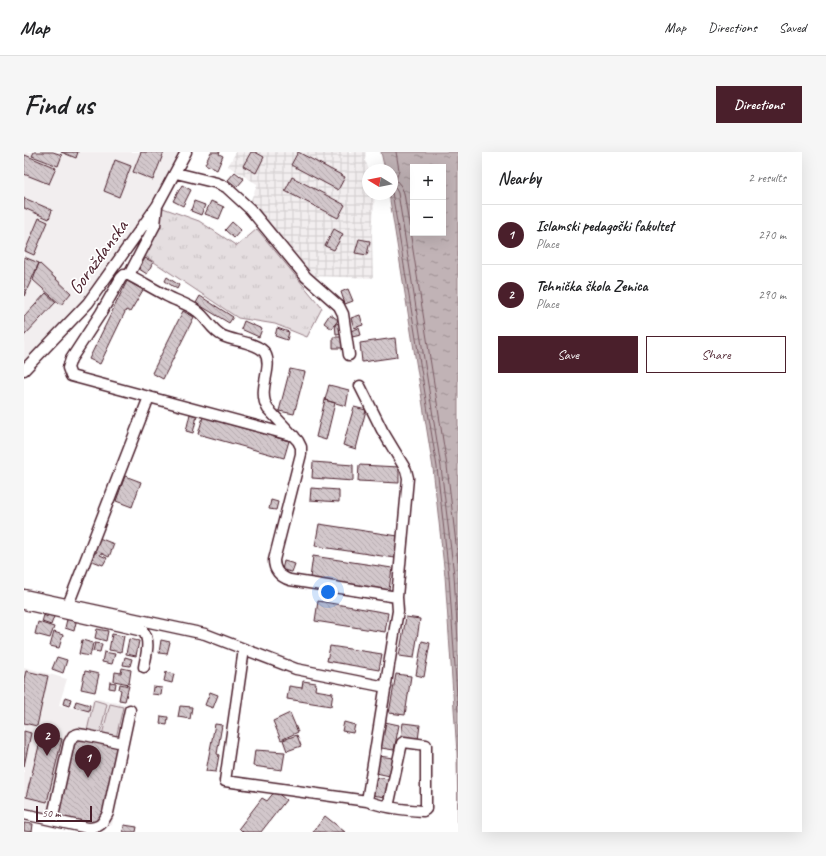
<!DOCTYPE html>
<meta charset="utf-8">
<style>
:root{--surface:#fff;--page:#f6f6f6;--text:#202124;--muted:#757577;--line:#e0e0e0;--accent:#4a1f2b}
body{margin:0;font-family:Caveat,sans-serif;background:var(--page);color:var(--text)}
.controls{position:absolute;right:12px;top:12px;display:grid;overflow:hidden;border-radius:0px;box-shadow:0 4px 16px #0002}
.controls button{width:36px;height:36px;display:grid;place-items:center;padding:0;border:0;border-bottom:1px solid var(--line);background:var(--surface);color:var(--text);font:20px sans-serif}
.compass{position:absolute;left:338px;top:12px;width:36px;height:36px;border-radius:50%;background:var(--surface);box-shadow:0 4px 16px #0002;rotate:280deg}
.scale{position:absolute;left:12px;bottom:10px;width:56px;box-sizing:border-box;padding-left:4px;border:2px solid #4a1f2b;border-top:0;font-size:11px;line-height:14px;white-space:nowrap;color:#4a1f2b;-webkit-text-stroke:3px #fff;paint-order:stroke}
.you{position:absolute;left:304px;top:440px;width:14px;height:14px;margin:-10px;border:3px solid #fff;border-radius:50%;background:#1a73e8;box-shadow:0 0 0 6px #1a73e833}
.badge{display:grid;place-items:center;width:26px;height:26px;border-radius:50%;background:var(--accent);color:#fff;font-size:13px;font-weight:700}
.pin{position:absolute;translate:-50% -33px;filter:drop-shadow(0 1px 2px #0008)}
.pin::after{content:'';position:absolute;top:21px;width:14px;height:12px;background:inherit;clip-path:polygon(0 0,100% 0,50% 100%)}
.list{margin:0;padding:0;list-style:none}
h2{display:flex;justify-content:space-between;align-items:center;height:52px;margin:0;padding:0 16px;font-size:17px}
h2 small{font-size:13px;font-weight:400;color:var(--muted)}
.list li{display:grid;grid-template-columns:26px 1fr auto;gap:12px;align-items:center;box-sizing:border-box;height:60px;padding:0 16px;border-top:1px solid var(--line)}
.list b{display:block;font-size:15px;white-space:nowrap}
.list p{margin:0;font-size:13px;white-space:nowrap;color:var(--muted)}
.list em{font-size:13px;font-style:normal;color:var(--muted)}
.actions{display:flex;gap:8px;padding:12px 16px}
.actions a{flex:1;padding:9px 0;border:1px solid var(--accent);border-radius:0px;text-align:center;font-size:14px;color:var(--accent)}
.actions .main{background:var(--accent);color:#fff}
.map{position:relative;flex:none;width:434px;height:680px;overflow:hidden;border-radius:0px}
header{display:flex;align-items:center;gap:24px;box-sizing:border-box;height:56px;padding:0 20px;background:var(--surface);border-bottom:1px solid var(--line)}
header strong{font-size:19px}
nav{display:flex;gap:22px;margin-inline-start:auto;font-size:14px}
.intro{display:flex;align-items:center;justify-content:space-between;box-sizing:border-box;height:96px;padding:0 24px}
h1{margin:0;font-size:28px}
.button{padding:10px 18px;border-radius:0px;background:var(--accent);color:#fff;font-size:14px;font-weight:700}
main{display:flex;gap:24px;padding:0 24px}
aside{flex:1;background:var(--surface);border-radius:0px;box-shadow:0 4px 16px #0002}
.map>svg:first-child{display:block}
.built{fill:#f2eeef}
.industrial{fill:url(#industrial-grid)}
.grass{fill:url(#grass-tufts);stroke:#987e86}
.park{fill:#e5dee0;stroke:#987e86}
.water{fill:url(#water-ripples);stroke:#91787e;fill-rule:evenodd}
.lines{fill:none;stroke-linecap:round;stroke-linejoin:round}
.shore{stroke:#7a5a63;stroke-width:1}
.building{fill:url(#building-back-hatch);stroke:#4a1f2b}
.minor-casing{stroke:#4a1f2b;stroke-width:13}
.minor{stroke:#fff;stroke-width:10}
.labels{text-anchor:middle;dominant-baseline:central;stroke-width:3.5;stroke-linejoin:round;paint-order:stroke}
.street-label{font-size:20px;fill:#4a1f2b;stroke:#fff}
</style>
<header>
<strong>Map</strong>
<nav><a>Map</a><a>Directions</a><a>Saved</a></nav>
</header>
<div class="intro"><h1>Find us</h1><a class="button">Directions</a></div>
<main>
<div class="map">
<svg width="434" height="680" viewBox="0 0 434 680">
<defs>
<pattern id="industrial-grid" width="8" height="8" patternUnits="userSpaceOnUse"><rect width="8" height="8" fill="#f2eeef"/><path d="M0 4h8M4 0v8" fill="none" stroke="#d1cccd"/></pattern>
<pattern id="grass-tufts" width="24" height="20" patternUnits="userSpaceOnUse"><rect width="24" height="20" fill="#e5dee0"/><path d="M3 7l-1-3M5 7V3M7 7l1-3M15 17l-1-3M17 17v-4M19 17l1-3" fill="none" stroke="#c6bec0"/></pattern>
<pattern id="water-ripples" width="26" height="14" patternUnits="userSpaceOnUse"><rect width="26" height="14" fill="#c1b3b6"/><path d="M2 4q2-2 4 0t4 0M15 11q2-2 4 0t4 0" fill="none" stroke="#9f9194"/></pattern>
<pattern id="building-back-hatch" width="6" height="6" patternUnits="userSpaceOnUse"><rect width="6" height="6" fill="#d2c7cb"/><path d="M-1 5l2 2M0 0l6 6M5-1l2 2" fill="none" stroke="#b6aaae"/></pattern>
</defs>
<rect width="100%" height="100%" fill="#fff"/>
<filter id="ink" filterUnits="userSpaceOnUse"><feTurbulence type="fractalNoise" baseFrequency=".025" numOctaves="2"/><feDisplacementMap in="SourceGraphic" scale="8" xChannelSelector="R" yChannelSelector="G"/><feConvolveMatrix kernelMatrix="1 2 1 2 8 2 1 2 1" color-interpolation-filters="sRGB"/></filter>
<g filter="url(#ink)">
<path class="built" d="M0,0h155l-9,19 -20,33 -66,97 -60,62z
M0,515l43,12 -8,26 31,7 3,-14 41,8 -22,119 -20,7h-9l-59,-13z"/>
<path class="industrial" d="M212,0h130l-1,8 4,10 -1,24h7l-3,39 1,45 -65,-2 -61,-68 10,-22v-2l-29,-18z"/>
<path class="grass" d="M139,56l36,13 38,25 20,-17 65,79 -15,29 -32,-13 -37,-6 -102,-68z"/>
<path class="park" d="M70,548l13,4 -7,30 -13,-3z
M86,552l13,3 -7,31 -14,-3z"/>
<path class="water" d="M357,0h77v670l-1,-69 -12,-177 -12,-108 -44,-274h3v-24h-7zM389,15h30v66h-30z"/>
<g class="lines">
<path class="shore" d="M372,0l3,18 -3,10 5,6 3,7 43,273 11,95
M368,34l4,3 2,4 43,274 13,108 4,66
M368,40l45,275 12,109 9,135"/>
</g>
<path class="building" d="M10,0h19l9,3 -4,11 -26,-10z
M37,0h17l-2,6z
M117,0h23l-11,28 -20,-8z
M187,0h9l-1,2 4,2 -6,14 -12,-6z
M227,0h4l9,5 -8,16 -13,-7z
M274,0l47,25 -7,13 -47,-25z
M1,3l31,13 -7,16 -25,-10v-16z
M91,8l16,6 -12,31 -15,-6z
M211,20l9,7 -7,8 -9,-7z
M268,25l53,28 -7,13 -53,-27z
M158,33l9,5 -8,16 -10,-5z
M0,46l28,12 -3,9 -25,-11z
M170,49l11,4 -4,10 -10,-4z
M187,49l13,6 -5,12 -14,-5z
M15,66l9,4 -14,33 -9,-4z
M208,70l9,8 -7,8 -9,-8z
M310,77l9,5 -9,16 -9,-4z
M335,87l11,2 -3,14 -12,-2z
M0,105l15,6 -15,33z
M121,106l8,4 -6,12 -8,-5z
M15,111l32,30 -10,12 -28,-25z
M143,125l12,8 -2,4 -12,-8z
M103,129l16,9 -13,22 -4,-2 -26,54 -11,-5z
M324,137l5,12 -8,3 -4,-12z
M22,141l10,9 -32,34v-19z
M176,144l33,21 -4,6 -33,-20z
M159,159l11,6 -31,62 -11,-6z
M306,162l8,6 -6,9 -8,-6z
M336,163l3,10 -9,3 -3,-10z
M220,169l18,8 -3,8 -18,-8z
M318,171l2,10 -8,1 -1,-10z
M253,176l12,4 -2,8 -12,-4z
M335,176l2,7 -9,2 -2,-6z
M309,185h9l1,11h-10z
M371,186l2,19 -35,5 -2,-19z
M266,217l15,3 -11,42 -15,-3z
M305,233l20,5 -3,16 -21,-6z
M301,248l10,3 -9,37 -10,-3z
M330,255l12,3 -10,39 -13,-4z
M166,262l7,2 -4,17 -7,-2z
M179,265l86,24 -5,17 -86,-24z
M289,310l40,3v16l-41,-3z
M335,313l40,2v16l-41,-2z
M101,324l16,6 -9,25 -16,-6z
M287,336l28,2v12l-29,-2z
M247,348l7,2 -2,8 -7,-1z
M295,372l79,12 -3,22 -80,-12z
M75,386l15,6 -5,13 -8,-4 -1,2 7,3 -4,7 -13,-5 3,-8 3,1 1,-2 -3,-1z
M289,404l79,12 -3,22 -79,-12z
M260,409l11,3 -3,8 -10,-2z
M294,449l70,12 -3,19 -70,-11z
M24,460l7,2 -4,11 -9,-3 2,-7 3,2z
M44,463l9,3 -3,13 -9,-3z
M382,465l14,2 -6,39 -15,-2z
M14,470l16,5 -4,11 -15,-4z
M73,477l11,2 -2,10 -11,-3z
M30,480l9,3 -4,13 -9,-2z
M88,482l12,2 -3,16 -12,-2z
M105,487l10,2 -3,15 -10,-2z
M58,488l11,3 -3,13 -11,-2z
M137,488l9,2 -3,12 -8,-1z
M398,489l8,2 -6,34 -8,-2z
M71,491l7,1 -2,8 -7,-1z
M306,494l52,8 -3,16 -52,-9z
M80,500l11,2 -3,10 -10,-2z
M33,505l10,3 -4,13 -11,-4z
M101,505l7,2 -2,7 -7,-1z
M98,516l9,2 -2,14 -15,-3 1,-9 6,1z
M2,519l22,5 -11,50 -13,-3v-44z
M61,519l14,3 -4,18 -14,-3z
M142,520l8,2 -2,9 -8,-2z
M372,522l15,2 -6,39 -16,-2z
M279,529l13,2 -1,7 18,3 -2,13 -44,-7 2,-13 13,2z
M86,530l6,1 -1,6 -6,-1z
M96,532l9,2 -4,15 -6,-1 2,-10 -2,-1z
M129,535l9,1 -1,7 -9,-1z
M186,540l8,3 -5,13 -8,-3z
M41,545l6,2 -2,7 -6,-2z
M52,549l14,4 -1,6 -15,-4z
M156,554l12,1 -2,12 -12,-2z
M266,561l8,19 -17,8 -8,-19z
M137,564l7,1 -1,8 -7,-1z
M320,570l11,3 -2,8 -11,-2z
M361,570l14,3 -5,25 -13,-2z
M379,571l17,2 -2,15 -17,-3z
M191,572l7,1 -5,29 2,1 -3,17 -10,-1z
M0,579l7,2 -7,33z
M18,582l20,5 -15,63 -21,-5z
M273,583l4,11 -14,5 -4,-11z
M49,584l50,7 -20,80 -15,5 -36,-8z
M231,598l30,2 -3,18 -29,-4z
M355,604l14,2 -3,18 -14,-3z
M350,625l15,2 -3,18 -15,-2z
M251,639l11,9 -25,32h-18l-4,-4 23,-30 5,3z
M301,664l20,16h-32z
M0,671l9,1 -1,8 -8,-1z
M100,673l13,2 -1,5h-13z"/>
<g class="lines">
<g class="minor-casing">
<path id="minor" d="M152,21l41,10 9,4 24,22 56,68 33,29 4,8 6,41
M133,54l-2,19 -26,50c13,7 25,14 38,21 9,5 21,8 30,15 10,7 14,19 26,25 11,5 36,7 42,17 9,15 -9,37 3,56l30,32 3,6v7l-27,106c0,10 6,17 16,20l107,17
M105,123h-5l-3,3 -20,35 -30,46 -3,9 3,8 223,60
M0,218l64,-67 69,-97 29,-54
M336,234l22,44 24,40 2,8 -11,119 1,14 -3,17 -28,173 -142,-20 19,-132 52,20 90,18
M0,443l181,39 39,15
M0,452l119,27c8,10 3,24 1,36
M44,453l81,-208
M343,649c18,7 37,9 56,10l3,-2v-64l-22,-3 -2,1 -14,64
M0,662l64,14c13,-1 14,-4 20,-15l22,-103
M28,668l17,-77 4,-7 5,-2 7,1 38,8"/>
</g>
<use href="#minor" class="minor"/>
</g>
</g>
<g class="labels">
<g class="street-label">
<text transform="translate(74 105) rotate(-54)">Goraždanska</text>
</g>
</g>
</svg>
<div class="controls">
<button>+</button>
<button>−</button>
</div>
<svg class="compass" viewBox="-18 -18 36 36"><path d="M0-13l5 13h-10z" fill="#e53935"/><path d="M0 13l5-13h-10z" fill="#757577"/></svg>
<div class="scale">50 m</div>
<div class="you"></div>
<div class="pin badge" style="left:64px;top:626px">1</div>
<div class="pin badge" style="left:23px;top:604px">2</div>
</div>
<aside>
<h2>Nearby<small>2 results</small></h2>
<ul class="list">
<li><span class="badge">1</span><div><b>Islamski pedagoški fakultet</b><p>Place</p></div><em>270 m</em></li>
<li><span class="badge">2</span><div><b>Tehnička škola Zenica</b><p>Place</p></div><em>290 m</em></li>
</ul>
<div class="actions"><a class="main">Save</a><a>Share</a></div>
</aside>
</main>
